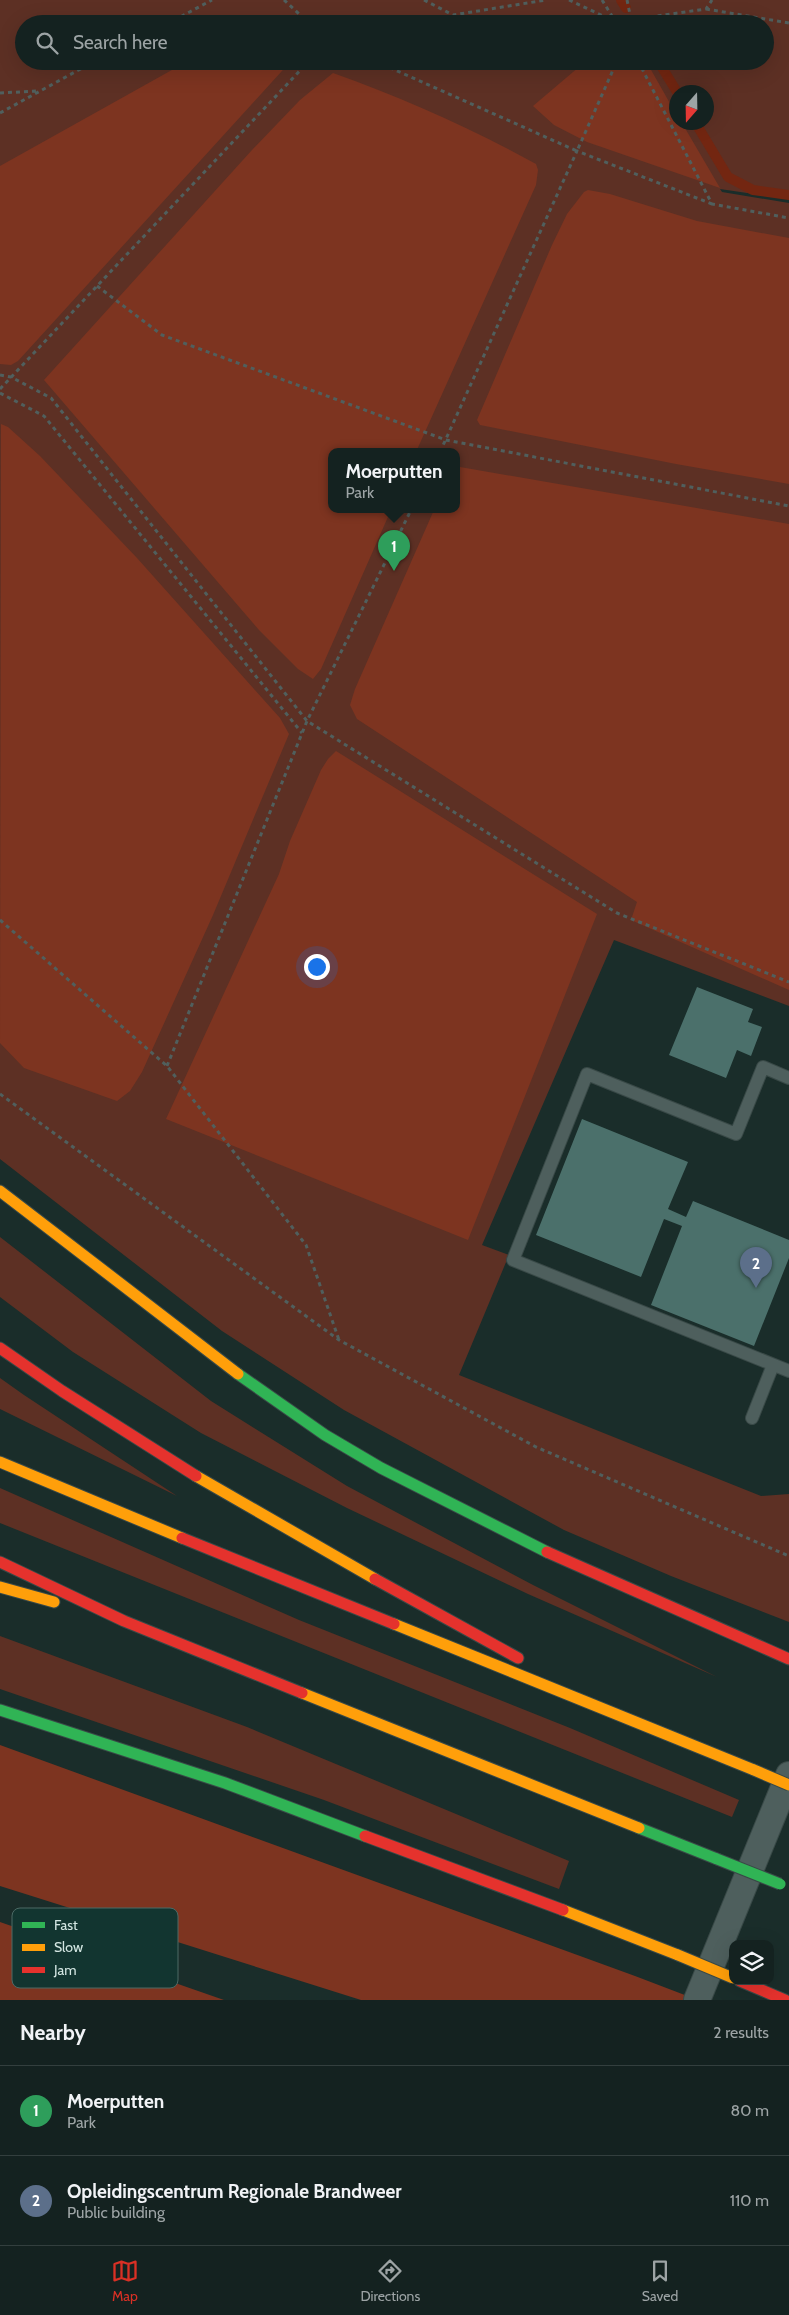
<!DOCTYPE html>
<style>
:root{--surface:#142220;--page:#1d2a29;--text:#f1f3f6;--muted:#9da4a5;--line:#333f3e;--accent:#d93025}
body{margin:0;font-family:Cabin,sans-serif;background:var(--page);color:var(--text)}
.controls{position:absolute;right:15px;bottom:15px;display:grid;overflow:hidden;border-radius:10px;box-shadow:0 5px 20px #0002}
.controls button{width:45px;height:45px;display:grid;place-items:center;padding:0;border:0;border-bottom:1px solid var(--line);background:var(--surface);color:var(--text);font:25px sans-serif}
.compass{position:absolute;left:669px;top:85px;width:45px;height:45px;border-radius:50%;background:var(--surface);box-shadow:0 5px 20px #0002;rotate:200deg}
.you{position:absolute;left:316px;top:966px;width:18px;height:18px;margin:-12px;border:4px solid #fff;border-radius:50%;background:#1a73e8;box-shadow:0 0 0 8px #1a73e833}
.badge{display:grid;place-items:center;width:32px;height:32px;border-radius:50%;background:var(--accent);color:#fff;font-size:16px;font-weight:700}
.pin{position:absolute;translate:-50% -41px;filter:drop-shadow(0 1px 2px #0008)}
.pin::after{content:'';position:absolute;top:26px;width:18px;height:15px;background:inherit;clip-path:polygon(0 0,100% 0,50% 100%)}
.popup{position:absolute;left:328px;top:448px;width:132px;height:65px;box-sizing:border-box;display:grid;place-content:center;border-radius:10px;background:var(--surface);filter:drop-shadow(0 1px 4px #0005);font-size:16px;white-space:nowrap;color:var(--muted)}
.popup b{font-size:19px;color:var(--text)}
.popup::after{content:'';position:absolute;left:50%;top:100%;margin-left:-10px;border:10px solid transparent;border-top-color:var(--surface)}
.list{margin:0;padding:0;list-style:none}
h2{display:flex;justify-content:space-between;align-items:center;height:65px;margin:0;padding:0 20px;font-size:21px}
h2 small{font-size:16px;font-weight:400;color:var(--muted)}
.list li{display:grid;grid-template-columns:32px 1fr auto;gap:15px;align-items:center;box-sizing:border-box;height:90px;padding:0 20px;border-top:1px solid var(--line)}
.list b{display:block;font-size:19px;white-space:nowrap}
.list p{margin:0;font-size:16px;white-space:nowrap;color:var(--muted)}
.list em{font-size:16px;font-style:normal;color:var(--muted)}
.icon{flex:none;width:28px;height:28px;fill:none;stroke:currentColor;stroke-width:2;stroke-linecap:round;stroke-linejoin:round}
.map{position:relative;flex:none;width:789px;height:2000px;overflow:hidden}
.search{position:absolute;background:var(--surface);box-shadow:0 5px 20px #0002;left:15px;right:15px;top:15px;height:55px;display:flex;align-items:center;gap:12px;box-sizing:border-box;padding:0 18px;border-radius:28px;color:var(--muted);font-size:19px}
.sheet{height:245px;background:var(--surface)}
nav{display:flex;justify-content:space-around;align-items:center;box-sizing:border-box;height:70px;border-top:1px solid var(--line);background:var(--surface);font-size:14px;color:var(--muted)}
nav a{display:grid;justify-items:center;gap:2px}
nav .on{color:var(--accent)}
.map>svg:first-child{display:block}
.green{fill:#5d3024;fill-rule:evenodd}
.forest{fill:#7d3420}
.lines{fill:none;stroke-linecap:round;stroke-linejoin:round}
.stream{stroke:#732611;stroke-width:10}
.building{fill:#4b706b}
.lane-casing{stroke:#394947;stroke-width:14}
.street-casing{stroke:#394947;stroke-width:28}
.fast-casing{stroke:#394947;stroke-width:13}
.slow-casing{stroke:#394947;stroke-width:13}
.jam-casing{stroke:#394947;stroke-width:13}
.path{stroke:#505f5d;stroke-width:3;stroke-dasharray:4 4;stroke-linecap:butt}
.lane{stroke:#4e5f5d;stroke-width:12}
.street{stroke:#4e5f5d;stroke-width:26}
.fast{stroke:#30b455;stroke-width:11}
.slow{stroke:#ff9f0a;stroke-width:11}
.jam{stroke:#e5322d;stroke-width:11}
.fast-bridge-casing{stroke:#394947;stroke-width:13;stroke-linecap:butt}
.slow-bridge-casing{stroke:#394947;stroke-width:13;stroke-linecap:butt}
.fast-bridge{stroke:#30b455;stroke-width:11}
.slow-bridge{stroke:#ff9f0a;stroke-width:11}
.key{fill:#123530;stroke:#4c6a65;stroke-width:1}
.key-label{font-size:14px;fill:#d3e6e2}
</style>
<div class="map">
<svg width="789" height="2000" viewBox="0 0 789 2000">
<rect width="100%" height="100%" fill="#1a2d2a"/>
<path class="green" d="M0,0h789v199l-69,-10 2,3 67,11v803l-175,-66 -132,305 27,10 -50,120 302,121 28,-2v128l-118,-46 -107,-46 -220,-120 -122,-79 -222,-172zM24,24h741v37h-741zM676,92h30v30h-30zM332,452h124v58h-124z
M0,1237l211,164 136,85 186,99 184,92 -189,-83 -181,-86 -146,-75 -128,-81 -73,-55z
M0,1378l24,17 153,101 -177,-87z
M0,1488l299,132 271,108 169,72 -7,17 -732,-294z
M0,1636l247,91 322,134 -10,28 -235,-89 -324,-111z"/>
<path class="forest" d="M188,61h103l-273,300 -7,4 -11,-1v-198z
M586,61h60l30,53v8l6,1 38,65 -133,-46 -33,-17 -21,-19z
M333,73c70,25 138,55 203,91l2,6 -2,15 -120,267h-84v58h59l-70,159 -8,10 -15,-10 -39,-39 -215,-250 208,-230 48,-50z
M588,190l22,4 87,27 92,17v246l-113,-20 -196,-39 -3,-5 75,-175 15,-31 17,-22z
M1,424l7,3 32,29 97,102 143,160 9,16 -76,181 -71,157 -12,19 -13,10 -93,-33 -24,-25z
M460,467l329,57v466l-158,-70 6,-18 -280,-183 -7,-14 5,-16 79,-179h22l1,-40z
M336,751l261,163 -129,326 -302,-121 113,-245 11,-33 31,-71 7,-11z
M0,1745l635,231 55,21 -4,3h-325l-361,-114z
M0,1922l224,78h-224z"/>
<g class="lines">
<path class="stream" d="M621,0l5,8
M658,61l19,31
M695,122l33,55 25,13 36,5"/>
</g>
<path class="building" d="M697,987l56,22 -5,13 14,5 -11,29 -14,-6 -11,28 -57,-23z
M582,1119l106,43 -20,47 18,8 7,-16 96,39v18l-35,88 -103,-41 31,-79 -18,-7 -23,58 -105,-42z"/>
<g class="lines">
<g class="lane-casing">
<path id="lane" d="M789,1078l-26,-11 -27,67 -149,-60 -74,186 276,111
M752,1418l21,-53"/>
</g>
<g class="street-casing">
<path id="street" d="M697,2000l92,-225"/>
</g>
<g class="fast-casing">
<path id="fast" d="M238,1374l87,61 56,33 166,84
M0,1710l225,73 140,53
M639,1828l78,31"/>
</g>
<g class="slow-casing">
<path id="slow" d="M0,1191l238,183
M0,1462l182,76
M196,1476l179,103
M0,1587l54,15
M394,1624l360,146
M302,1693l337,135
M563,1910l115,45"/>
</g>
<g class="jam-casing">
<path id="jam" d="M0,1348l62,43 134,85
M182,1538l212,86
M547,1552l242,107
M0,1562l124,59 178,72
M375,1579l143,79
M365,1836l198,74
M740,1981l45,19"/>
</g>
<path class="path" d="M284,0l26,24
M424,0l29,15 93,-15
M569,0l47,22
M602,0l15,24
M627,0l5,24
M706,9l83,14
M167,24l45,-24
M636,24l7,-6 63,-9 6,-9
M375,61l202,90 40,-90
M638,61l74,143 77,14
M0,93l37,-2
M0,113l95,-52
M97,286l65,49 284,105 343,66
M0,375l11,2 40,21 256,323 310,192 172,69
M0,389l309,-328
M0,393l44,23 258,317
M440,452l137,-301 135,53
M0,920l167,146 139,179 33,95
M167,1066l140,-345 104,-211
M0,1094l339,246 197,107 253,109"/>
<use href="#lane" class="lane"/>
<use href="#street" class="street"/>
<use href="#fast" class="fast"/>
<use href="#slow" class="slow"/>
<use href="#jam" class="jam"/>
<g class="fast-bridge-casing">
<path id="fast-bridge" d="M717,1859l63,25"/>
</g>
<g class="slow-bridge-casing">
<path id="slow-bridge" d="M754,1770l35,15
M678,1955l55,23"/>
</g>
<use href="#fast-bridge" class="fast-bridge"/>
<use href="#slow-bridge" class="slow-bridge"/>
</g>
<rect x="12" y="1908" width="166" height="80" rx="8" class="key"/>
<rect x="22" y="1922" width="23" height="6" fill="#30b455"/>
<rect x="22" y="1944" width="23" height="7" fill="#ff9f0a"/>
<rect x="22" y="1967" width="23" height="6" fill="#e5322d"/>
<g class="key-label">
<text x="54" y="1930">Fast</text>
<text x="54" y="1952">Slow</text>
<text x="54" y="1975">Jam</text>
</g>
</svg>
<div class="controls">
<button><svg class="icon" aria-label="layers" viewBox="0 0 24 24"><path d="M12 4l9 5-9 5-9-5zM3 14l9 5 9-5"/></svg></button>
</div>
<svg class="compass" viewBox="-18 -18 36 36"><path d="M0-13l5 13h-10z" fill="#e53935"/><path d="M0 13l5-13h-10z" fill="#9da4a5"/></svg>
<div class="you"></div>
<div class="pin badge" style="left:394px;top:571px;background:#2e9e5b">1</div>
<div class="popup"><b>Moerputten</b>Park</div>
<div class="pin badge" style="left:756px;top:1288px;background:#5c6f8a">2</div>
<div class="search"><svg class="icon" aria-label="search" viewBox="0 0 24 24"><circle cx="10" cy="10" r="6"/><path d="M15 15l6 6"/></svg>Search here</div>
</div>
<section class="sheet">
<h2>Nearby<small>2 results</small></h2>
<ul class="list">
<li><span class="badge" style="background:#2e9e5b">1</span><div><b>Moerputten</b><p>Park</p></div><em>80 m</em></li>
<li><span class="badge" style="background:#5c6f8a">2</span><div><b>Opleidingscentrum Regionale Brandweer</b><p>Public building</p></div><em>110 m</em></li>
</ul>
</section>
<nav>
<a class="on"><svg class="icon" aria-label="map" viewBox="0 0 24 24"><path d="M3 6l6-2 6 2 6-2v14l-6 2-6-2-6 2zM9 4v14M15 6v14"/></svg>Map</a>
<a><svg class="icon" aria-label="directions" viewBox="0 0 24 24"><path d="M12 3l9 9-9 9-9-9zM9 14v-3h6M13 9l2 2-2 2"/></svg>Directions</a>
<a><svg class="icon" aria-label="saved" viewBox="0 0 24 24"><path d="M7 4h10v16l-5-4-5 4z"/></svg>Saved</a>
</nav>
